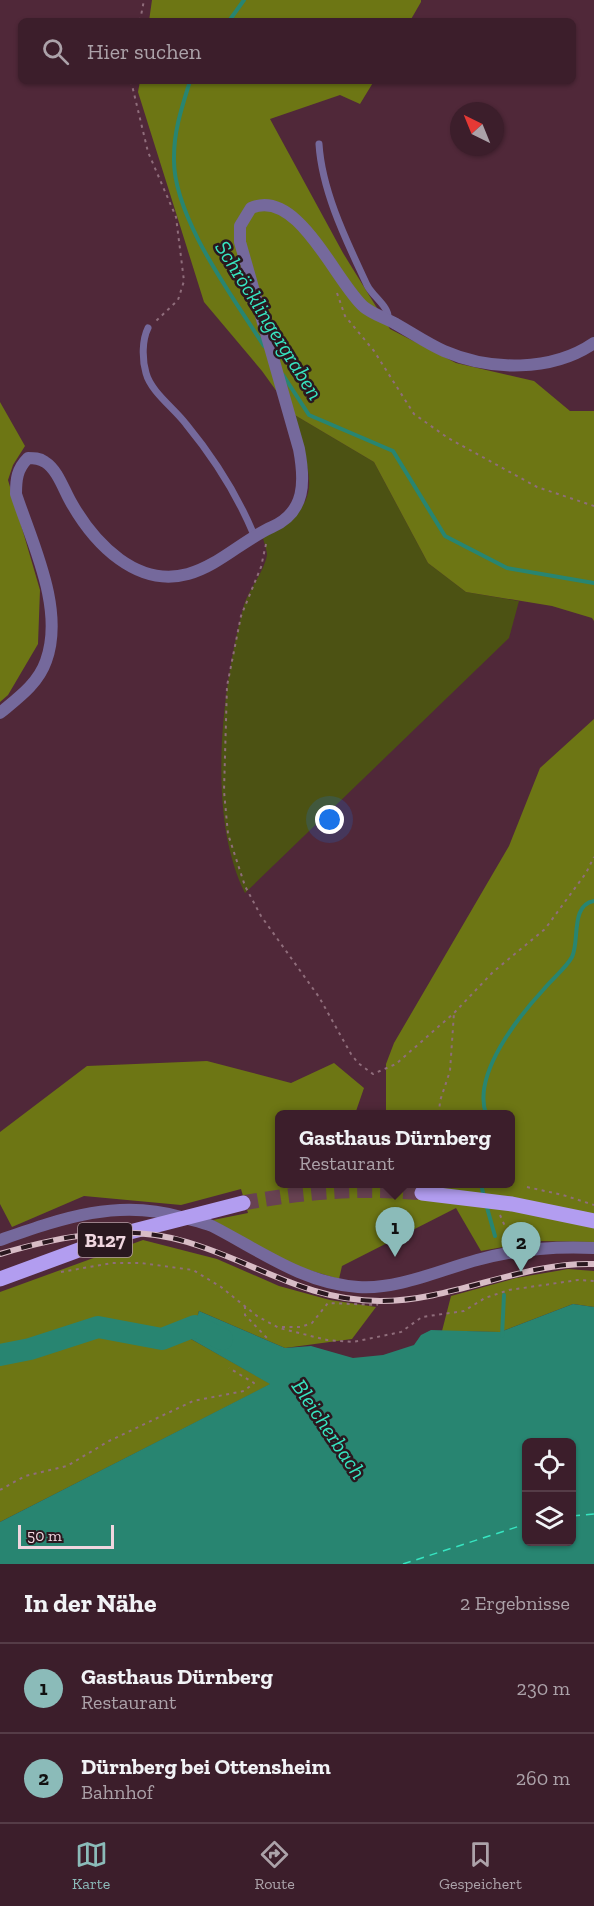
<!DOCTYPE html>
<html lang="de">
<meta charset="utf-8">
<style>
:root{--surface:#3c1e2b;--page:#472b37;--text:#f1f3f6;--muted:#aca2a9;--line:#553c47;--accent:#8bbbb9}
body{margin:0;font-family:"Zilla Slab",serif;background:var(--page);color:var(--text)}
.controls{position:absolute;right:18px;bottom:18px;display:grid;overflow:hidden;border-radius:9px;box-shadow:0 2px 4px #0004}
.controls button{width:54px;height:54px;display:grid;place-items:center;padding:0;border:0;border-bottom:2px solid var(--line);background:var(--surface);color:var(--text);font:30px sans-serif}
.compass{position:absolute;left:450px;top:102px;width:54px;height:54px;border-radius:50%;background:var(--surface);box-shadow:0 2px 4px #0004;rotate:317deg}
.scale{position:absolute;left:18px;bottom:15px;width:96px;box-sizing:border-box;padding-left:6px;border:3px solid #f0d6df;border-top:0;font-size:16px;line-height:21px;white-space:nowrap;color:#f0d6df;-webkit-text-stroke:4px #2a181f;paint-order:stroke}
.you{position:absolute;left:330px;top:820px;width:21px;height:21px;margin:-15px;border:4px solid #fff;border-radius:50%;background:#1a73e8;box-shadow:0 0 0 9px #1a73e833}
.badge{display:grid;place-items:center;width:39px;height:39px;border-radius:50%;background:var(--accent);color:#111;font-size:20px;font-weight:700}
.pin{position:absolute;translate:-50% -50px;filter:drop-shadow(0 2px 3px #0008)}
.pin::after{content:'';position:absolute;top:32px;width:21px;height:18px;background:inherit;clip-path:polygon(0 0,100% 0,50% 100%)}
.popup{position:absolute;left:275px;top:1110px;width:240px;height:78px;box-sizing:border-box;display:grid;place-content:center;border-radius:9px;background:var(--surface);filter:drop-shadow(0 2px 4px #0005);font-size:20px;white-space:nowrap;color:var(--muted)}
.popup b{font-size:22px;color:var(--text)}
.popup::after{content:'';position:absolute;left:50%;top:100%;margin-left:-12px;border:12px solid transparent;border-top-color:var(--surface)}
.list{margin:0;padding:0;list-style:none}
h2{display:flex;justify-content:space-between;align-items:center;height:78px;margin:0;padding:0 24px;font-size:26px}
h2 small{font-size:20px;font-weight:400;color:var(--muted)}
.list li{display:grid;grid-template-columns:39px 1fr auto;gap:18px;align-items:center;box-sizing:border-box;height:90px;padding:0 24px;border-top:2px solid var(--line)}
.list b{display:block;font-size:22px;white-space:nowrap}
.list p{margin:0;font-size:20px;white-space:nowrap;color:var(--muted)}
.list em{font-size:20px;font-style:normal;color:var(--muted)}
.icon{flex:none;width:33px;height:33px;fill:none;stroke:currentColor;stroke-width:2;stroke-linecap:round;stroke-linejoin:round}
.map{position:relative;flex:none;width:594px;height:1564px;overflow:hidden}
.search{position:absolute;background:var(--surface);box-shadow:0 2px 4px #0004;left:18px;right:18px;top:18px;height:66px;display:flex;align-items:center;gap:15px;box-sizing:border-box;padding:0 21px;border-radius:9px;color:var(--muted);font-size:22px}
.sheet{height:258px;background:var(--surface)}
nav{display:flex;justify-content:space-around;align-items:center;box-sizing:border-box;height:84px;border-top:2px solid var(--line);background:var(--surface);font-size:16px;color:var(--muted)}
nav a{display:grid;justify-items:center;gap:3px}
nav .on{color:var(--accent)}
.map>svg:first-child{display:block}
.green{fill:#4c5213}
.forest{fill:#6d7614}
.water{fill:#288571;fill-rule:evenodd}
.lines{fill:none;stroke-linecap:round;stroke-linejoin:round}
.stream{stroke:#288571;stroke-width:4}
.river{stroke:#288571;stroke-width:22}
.ferry{stroke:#37e5c1;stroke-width:1.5;stroke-dasharray:8 6;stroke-linecap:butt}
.primary-tunnel{stroke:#684252;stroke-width:15;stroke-dasharray:15 8;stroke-linecap:butt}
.path{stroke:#8f6d7b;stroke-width:2;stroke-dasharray:3 4.5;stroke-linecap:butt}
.lane{stroke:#75699c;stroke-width:7}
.street{stroke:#75699c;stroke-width:12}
.primary{stroke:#b29df0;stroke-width:15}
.rail-casing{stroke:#d8bcc6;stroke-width:6}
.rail{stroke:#2a181f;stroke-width:4;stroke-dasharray:11;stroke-linecap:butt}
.labels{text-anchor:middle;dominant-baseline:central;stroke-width:5;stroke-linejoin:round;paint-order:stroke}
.shield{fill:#2a181f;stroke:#b59da5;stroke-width:1.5}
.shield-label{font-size:20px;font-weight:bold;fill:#f0d6df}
.water-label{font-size:22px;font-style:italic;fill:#37e5c1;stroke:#2a181f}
</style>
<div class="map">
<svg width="594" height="1564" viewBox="0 0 594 1564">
<rect width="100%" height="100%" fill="#502839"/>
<path class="green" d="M293,414l81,48 54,101 38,29 53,9 -10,37 -264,255c-39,-78 -23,-206 -1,-288 5,-16 20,-33 23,-50 0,-5 -3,-12 -4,-17 67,-37 46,-61 30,-124z"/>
<path class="forest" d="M152,0h269v2l-11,19h-261z
M140,81h234l-14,23 -20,-9 -70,24 73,134 47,76 66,34 78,18 36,30h24v210l-2,-3 -40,-12 -86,-14 -38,-29 -54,-101 -81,-48 -31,-43 -58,-69 -66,-210z
M0,402l25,44 -12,19 -5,15 32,110 -2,54 -30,51 -8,7z
M594,719v523l-58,-1 -55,10 -25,-43 -114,58 -3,13 -47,-14 -79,-45 35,-7 -7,-24 -60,16 -97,-9 -72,31 -12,-23v-72l87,-66 120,-5 84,22 43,-20 30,25 -9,26 -35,-3 -5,3h-35v70h230v-70h-124v-50l8,-21 115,-197 31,-78z
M143,1240l74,19 62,27 51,14 46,7 -24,32 -67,9 -86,-37 -8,28 80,45 -271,138v-230z
M568,1269l26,2v36l-21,-3 -73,28 -58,-1 9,-35 65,-18z"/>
<path class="water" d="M573,1304l21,3v257h-594v-42l270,-138 -79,-45 8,-28 86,37 26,-2 42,12 30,-3 31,-10 7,-10 10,-5 69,2zM526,1442h46v100h-46z"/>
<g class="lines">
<path class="stream" d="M229,21l15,-21
M190,81c-8,26 -16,49 -16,76 -2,59 59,140 90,189
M283,375l26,40 84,36 52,85 62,32 87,15
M486,1114c-14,-40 33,-98 58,-125 8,-10 22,-21 28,-32 8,-16 -2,-52 22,-56
M481,1184l3,13
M486,1204l9,32
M502,1336l2,-41"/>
<path class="river" d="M0,1355l30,-6 68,-22 64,12 33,-13 27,13"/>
<path class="ferry" d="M572,1516l22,-2
M403,1564l123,-40"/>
<path class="primary-tunnel" d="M243,1203c60,-11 117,-16 179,-10"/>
<path class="path" d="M140,21l4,-21
M131,81l17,71 28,65 8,64 -6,19 -23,22
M337,293l8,23 29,35 40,63 34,24 89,49 57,19
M266,544l-5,23 -20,49 -14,70 -3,105 4,43 17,52 16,30 58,81 32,57 7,9 15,11 23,-10 58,-51 39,-41 52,-43 41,-56 8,-16
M439,1114l1,-13 10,-30 4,-58
M508,1184l7,1
M527,1187l36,8 31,10
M500,1215l11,25
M61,1272l51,-9h29l52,7 28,17 36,29 22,12 48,12 26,2 48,-10 21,-15 42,-6 21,-13 24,-8 69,-10 16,1
M245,1306v9l23,24
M282,1327h19l11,-4 16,-20 49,2 2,-6
M0,1490l25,-14 42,-10 42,-25 84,-40 51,-10 10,-8 -25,-15"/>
<path class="lane" d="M319,144c3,48 28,98 48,141 5,11 23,22 21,34
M148,328c-6,12 -6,31 -2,45 5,19 28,35 40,51 28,34 51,70 68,111"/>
<path class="street" d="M0,713c18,-15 38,-29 46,-52 19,-52 -14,-118 -30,-167 0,-15 1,-25 12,-36 6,0 11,0 17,4 13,8 19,29 27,42 23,40 65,84 116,70 30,-8 55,-34 84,-47 34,-15 33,-46 27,-78l-59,-207v-16l11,-18c47,-21 85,75 113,99 10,8 22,11 32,17 16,9 32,20 48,27 46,20 108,21 150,-8
M0,1240c60,-21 117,-42 181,-23 10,3 21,5 31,9 47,24 90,57 146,61 39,3 82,-17 119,-27 40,-11 76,-14 117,-12"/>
<path class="primary" d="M422,1193l90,11 82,17
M0,1279l122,-45 121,-31"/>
<g class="rail-casing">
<path id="rail" d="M0,1254c61,-18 125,-31 187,-12 68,20 119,59 193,59 74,0 140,-39 214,-37"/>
</g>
<use href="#rail" class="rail"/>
</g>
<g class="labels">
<rect class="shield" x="78" y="1223" width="54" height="34" rx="4.5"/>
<g class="shield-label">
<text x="105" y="1240">B127</text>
</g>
<g class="water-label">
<text transform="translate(269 320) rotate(58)">Schröcklingergraben</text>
<text transform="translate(329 1429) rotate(56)">Bleicherbach</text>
</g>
</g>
</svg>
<div class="controls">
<button><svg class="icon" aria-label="locate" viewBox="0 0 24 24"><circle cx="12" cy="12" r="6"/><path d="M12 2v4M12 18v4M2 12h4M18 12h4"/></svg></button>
<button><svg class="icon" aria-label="layers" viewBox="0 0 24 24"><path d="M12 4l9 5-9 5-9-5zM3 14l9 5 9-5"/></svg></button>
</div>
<svg class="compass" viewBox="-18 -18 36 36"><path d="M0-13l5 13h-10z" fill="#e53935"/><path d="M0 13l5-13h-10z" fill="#aca2a9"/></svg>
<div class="scale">50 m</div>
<div class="you"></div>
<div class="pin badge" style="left:395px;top:1257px">1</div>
<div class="popup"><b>Gasthaus Dürnberg</b>Restaurant</div>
<div class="pin badge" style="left:521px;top:1272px">2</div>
<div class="search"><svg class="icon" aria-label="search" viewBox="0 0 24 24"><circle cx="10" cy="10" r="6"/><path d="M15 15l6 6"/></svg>Hier suchen</div>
</div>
<section class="sheet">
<h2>In der Nähe<small>2 Ergebnisse</small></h2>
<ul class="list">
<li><span class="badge">1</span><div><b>Gasthaus Dürnberg</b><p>Restaurant</p></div><em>230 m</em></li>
<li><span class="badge">2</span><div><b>Dürnberg bei Ottensheim</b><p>Bahnhof</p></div><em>260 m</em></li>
</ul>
</section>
<nav>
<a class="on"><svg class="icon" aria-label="map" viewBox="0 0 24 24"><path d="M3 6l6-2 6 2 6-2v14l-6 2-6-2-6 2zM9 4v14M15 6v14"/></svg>Karte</a>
<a><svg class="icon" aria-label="directions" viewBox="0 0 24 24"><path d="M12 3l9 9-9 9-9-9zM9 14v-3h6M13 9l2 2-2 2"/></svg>Route</a>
<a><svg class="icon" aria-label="saved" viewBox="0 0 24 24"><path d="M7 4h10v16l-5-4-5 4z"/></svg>Gespeichert</a>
</nav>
